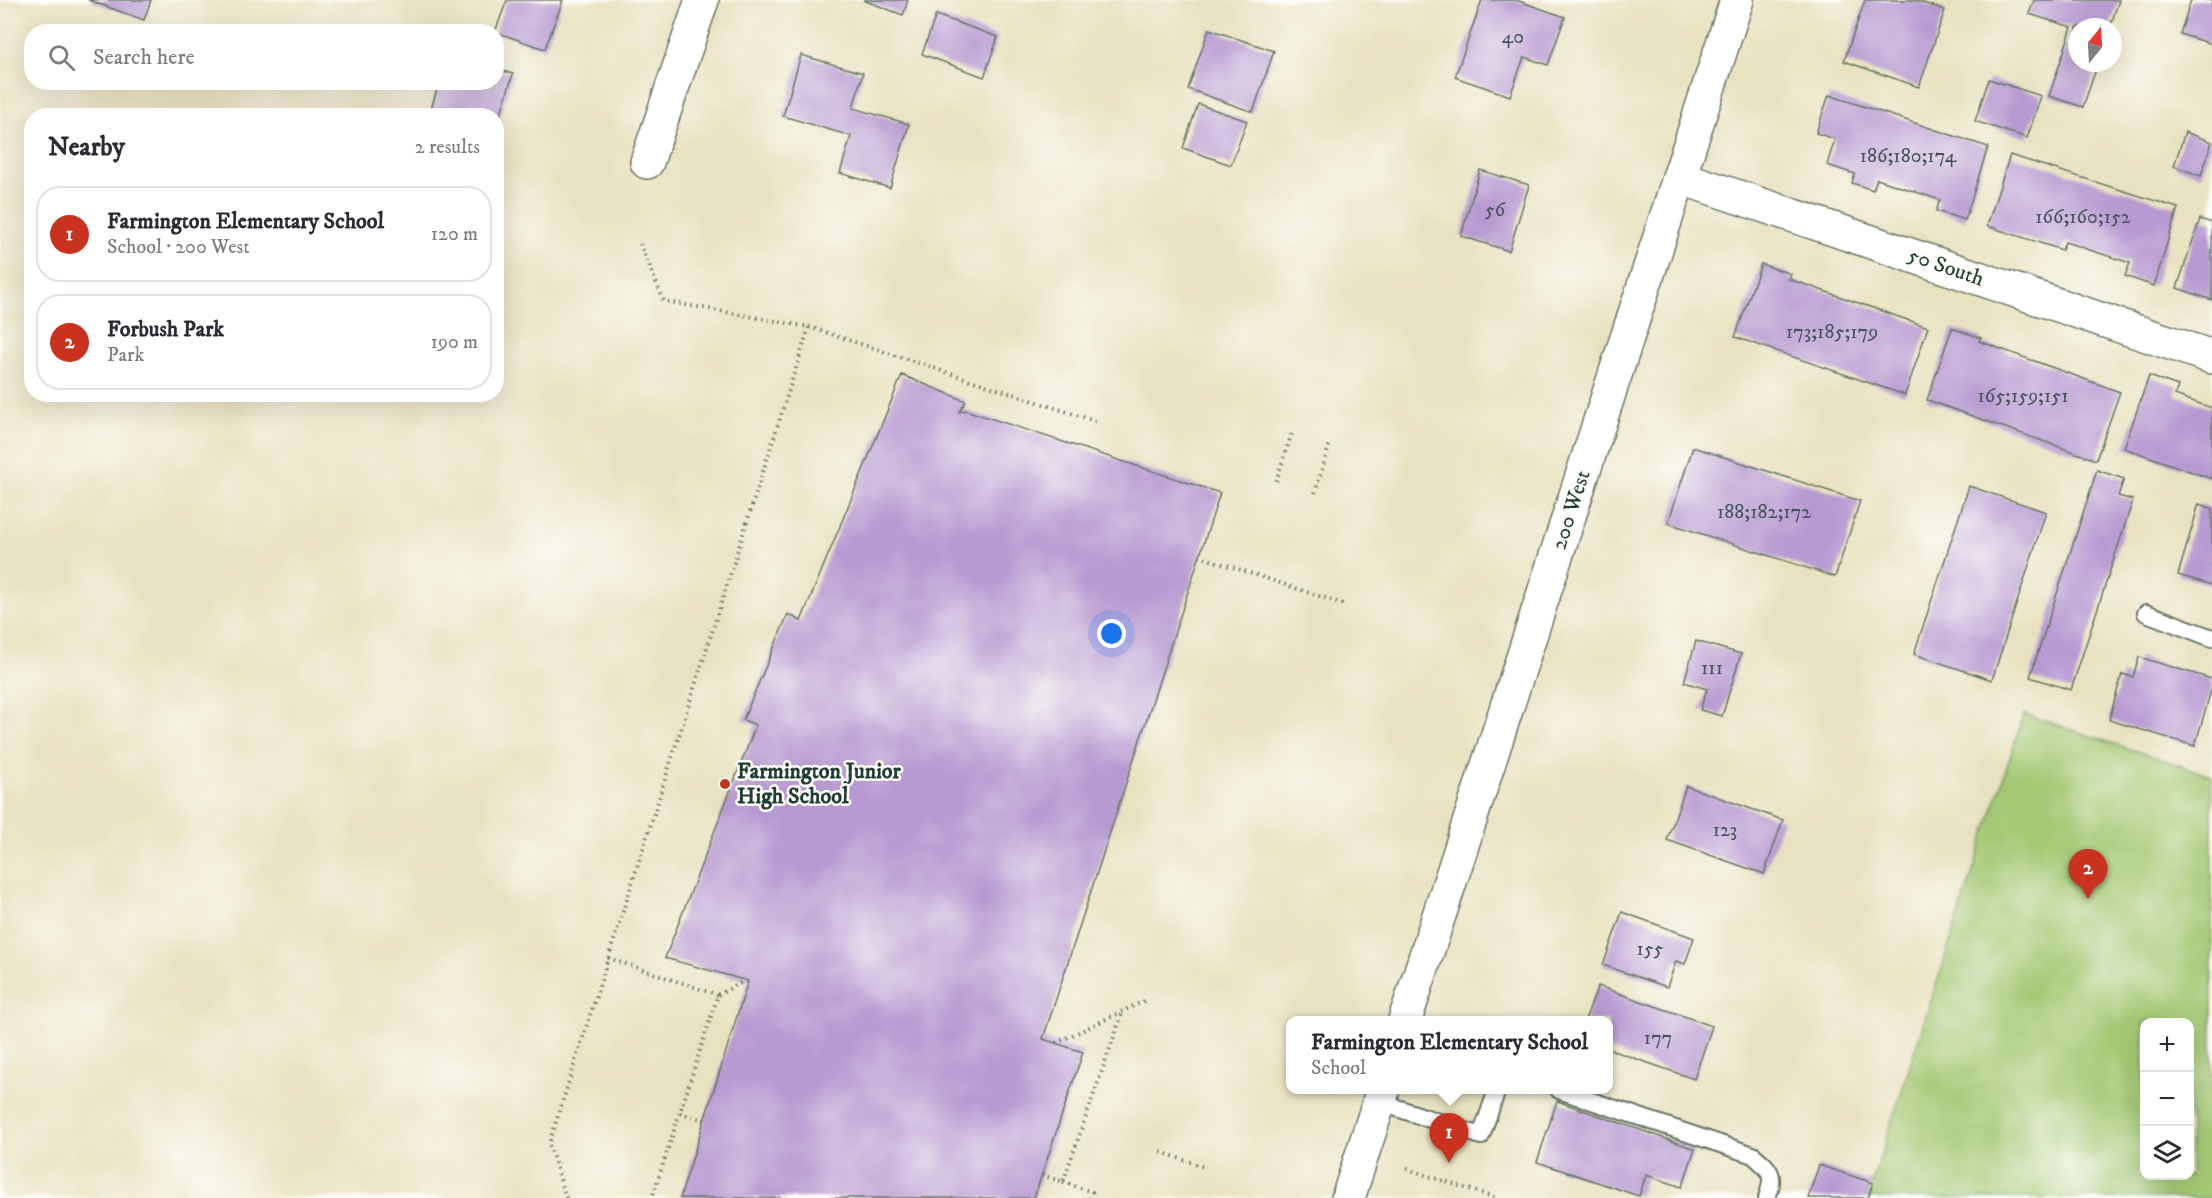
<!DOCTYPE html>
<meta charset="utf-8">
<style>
:root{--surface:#fff;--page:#f7f7f7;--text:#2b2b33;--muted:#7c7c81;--line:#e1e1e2;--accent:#c8321e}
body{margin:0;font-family:"IM FELL DW Pica",serif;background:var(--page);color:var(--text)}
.controls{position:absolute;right:18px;bottom:18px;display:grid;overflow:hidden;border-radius:12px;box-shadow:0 6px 24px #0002}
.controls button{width:54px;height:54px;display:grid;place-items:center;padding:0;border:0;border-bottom:2px solid var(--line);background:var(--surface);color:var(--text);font:30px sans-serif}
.compass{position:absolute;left:2068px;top:18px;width:54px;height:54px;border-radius:50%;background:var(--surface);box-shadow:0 6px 24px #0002;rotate:18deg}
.you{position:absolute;left:1112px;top:634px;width:21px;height:21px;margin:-15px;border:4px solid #fff;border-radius:50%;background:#1a73e8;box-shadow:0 0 0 9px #1a73e833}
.badge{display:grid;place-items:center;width:39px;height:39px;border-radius:50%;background:var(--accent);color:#fff;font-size:20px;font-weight:700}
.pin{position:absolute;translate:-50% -50px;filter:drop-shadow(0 2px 3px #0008)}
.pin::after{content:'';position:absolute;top:32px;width:21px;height:18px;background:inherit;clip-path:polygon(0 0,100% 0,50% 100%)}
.popup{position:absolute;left:1286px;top:1016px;width:327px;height:78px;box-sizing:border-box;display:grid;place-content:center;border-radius:12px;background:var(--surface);filter:drop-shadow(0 2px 4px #0005);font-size:20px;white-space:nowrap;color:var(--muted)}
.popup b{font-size:22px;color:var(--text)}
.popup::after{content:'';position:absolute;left:50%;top:100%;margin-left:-12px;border:12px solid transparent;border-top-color:var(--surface)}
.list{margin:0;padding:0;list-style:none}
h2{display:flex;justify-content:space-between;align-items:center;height:78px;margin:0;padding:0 24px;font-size:26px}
h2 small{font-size:20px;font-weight:400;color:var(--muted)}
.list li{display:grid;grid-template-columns:39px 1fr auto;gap:18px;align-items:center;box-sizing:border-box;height:96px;margin:0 12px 12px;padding:0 12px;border:2px solid var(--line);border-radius:24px}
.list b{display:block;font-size:22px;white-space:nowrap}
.list p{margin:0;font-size:20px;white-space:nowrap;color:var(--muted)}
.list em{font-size:20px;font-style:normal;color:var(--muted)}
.icon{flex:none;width:33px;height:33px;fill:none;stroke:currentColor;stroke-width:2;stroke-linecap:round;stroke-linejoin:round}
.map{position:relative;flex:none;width:2212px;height:1198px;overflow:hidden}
.search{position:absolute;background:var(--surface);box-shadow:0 6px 24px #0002;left:24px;top:24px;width:480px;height:66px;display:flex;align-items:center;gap:15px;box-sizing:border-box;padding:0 21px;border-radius:24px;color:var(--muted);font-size:22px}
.panel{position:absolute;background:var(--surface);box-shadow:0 6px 24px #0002;left:24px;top:108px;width:480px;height:294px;border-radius:24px}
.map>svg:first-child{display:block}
.green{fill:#a4c974;stroke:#628354;stroke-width:1.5;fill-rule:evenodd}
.building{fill:#b79ad2}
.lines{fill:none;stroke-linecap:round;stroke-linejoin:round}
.service-casing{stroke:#667765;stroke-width:20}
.minor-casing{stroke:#667765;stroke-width:36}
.secondary-casing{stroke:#667765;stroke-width:36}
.path{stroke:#667765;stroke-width:4;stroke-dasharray:1.5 4.5;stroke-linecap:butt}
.service{stroke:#fff;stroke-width:16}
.minor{stroke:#fff;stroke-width:33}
.secondary{stroke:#fff;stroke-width:33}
.poi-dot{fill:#c8321e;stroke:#fdfcf7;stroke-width:2}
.labels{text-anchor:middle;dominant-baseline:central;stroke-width:5;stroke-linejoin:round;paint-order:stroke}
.number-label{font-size:20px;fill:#45545c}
.street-label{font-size:22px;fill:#1f3d34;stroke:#fdfcf7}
.poi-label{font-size:22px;font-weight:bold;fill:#1f3d34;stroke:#fdfcf7;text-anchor:start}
</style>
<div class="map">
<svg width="2212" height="1198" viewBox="0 0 2212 1198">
<rect width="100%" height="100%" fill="#fdfcf7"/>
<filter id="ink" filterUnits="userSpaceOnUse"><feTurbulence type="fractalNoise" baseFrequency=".0167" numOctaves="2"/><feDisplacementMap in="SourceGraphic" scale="12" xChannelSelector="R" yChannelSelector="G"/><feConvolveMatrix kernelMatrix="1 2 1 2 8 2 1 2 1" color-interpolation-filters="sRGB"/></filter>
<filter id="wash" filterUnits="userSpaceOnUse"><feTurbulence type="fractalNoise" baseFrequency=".008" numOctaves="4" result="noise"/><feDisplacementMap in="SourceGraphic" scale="24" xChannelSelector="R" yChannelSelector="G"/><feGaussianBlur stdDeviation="1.35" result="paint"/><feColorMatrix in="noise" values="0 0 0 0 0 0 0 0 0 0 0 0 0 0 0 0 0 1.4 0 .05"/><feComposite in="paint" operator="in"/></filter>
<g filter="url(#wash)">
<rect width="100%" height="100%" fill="#e9e2c0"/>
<path class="green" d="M2024,714l188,62v422h-345zM2144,1022h46v154h-46z"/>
<g id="blocks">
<path class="building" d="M88,0h63l-7,20z
M507,0h56l-18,49 -50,-17z
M863,0h45l-5,15z
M1482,0h34l49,17 -17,48 -24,-8 -14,39 -55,-19z
M1865,0h49l31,10 -26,77 -75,-26z
M2034,0h85l-9,27h-33v36h21l-15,44 -34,-11 23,-69 -43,-13z
M2191,0h21v44l-32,-10z
M936,15l62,22 -14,40 -62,-23z
M1209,29l65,22 -21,61 -65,-23z
M801,55l62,18 -10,35 56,16 -19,64 -50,-15 11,-37 -68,-20z
M496,69l17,5 -16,52 -1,-10h-67l10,-34h57z
M1989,79l52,17 -14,42 -52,-17z
M1829,95l159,52 -23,73 -29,-9 4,-11 -63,-21 -4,11 -21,-7 3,-9 -28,-9 8,-26 -19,-6z
M1198,104l49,17 -16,44 -48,-17z
M2185,132l27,10 -11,34 -27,-10z
M2010,155l168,53 -24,78 -29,-10 5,-13 -65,-21 -3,8 -75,-24z
M1480,170l49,15 -20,66 -48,-15z
M2200,219l12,4v77l-35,-12z
M1761,264l30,10 -2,5 139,48 -23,68 -170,-58z
M1952,328l29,10 -2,3 141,51 -24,68 -169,-60z
M902,375l64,26 -7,11 6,-2 255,83 -177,546 40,13 -49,146h-354l68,-217 -83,-23 91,-233 -13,-5 45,-106 13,7z
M2149,376l29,10 -3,9 37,13v71l-88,-31z
M1693,447l167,54 -25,76 -167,-54z
M2097,470l27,9 -6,17 15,4 -62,190 -41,-13z
M1969,486l77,26 -54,168 -78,-26z
M2199,504l13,4v77l-34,-10z
M1696,641l45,13 -19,62 -22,-6 7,-21 -23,-7z
M2139,657l73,22v8l-17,59 -86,-26 13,-46 11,3z
M1686,786l97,34 -19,54 -97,-34z
M1622,912l72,26 -9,26 -9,-3 -9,26 -64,-22z
M1598,986l114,40 -18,53 -86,-30v-29h-23z
M1557,1101l138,48 -13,38 -36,-12 -7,21 -102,-34z
M1819,1165l54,18 -5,15h-60z"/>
</g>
</g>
<g filter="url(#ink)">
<use href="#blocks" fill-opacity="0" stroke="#667765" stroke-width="1.5"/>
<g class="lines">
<g class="service-casing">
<path id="service" d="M2146,613l66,25
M1559,1090l194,65c19,16 22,19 14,43
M1379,1102l102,34 16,-46"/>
</g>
<g class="minor-casing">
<path id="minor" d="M647,162l55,-162
M1679,177l533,180"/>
</g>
<g class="secondary-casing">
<path id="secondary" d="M1405,1020l332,-1020
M1348,1198l35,-108"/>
</g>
<path class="path" d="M809,327l286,94
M1276,481l17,-51
M1315,493l15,-50
M1199,556l147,49
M608,958l110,37 -66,203
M718,995l26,-14
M1056,1043l88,-42
M680,1113l25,7
M1161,1152l43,15
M1407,1169l89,29
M1042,1175l21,7 60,-171
M1063,1182l29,10 -2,6
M566,1198l-17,-54 260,-817 -145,-26 -24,-57"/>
<use href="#service" class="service"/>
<use href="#minor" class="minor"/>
<use href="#secondary" class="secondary"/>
</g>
</g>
<circle class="poi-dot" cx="725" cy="784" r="6"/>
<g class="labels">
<g class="number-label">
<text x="1513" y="37">40</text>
<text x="1908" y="156">186;180;174</text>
<text x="1495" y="210">56</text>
<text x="2083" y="217">166;160;152</text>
<text x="1832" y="332">173;185;179</text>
<text x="2023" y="396">165;159;151</text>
<text x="1764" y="512">188;182;172</text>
<text x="1712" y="668">111</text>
<text x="1725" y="830">123</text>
<text x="1650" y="949">155</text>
<text x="1658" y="1038">177</text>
</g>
<g class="street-label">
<text transform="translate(1946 267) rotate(19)">50 South</text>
<text transform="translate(1571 510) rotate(-72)">200 West</text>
</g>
<g class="poi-label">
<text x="737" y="771">Farmington Junior<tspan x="737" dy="25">High School</tspan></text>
</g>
</g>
</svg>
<div class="controls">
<button>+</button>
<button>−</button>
<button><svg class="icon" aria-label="layers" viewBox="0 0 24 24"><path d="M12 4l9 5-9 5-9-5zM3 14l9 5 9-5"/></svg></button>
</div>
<svg class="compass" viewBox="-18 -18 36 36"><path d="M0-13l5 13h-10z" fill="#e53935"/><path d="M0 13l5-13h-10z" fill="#7c7c81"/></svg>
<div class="you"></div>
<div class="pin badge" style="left:1449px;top:1163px">1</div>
<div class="popup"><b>Farmington Elementary School</b>School</div>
<div class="pin badge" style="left:2088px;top:899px">2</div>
<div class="search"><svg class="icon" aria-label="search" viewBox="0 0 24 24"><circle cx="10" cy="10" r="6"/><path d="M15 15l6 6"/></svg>Search here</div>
<section class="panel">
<h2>Nearby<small>2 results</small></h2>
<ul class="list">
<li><span class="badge">1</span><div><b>Farmington Elementary School</b><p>School · 200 West</p></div><em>120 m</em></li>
<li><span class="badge">2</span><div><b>Forbush Park</b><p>Park</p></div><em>190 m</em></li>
</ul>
</section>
</div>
